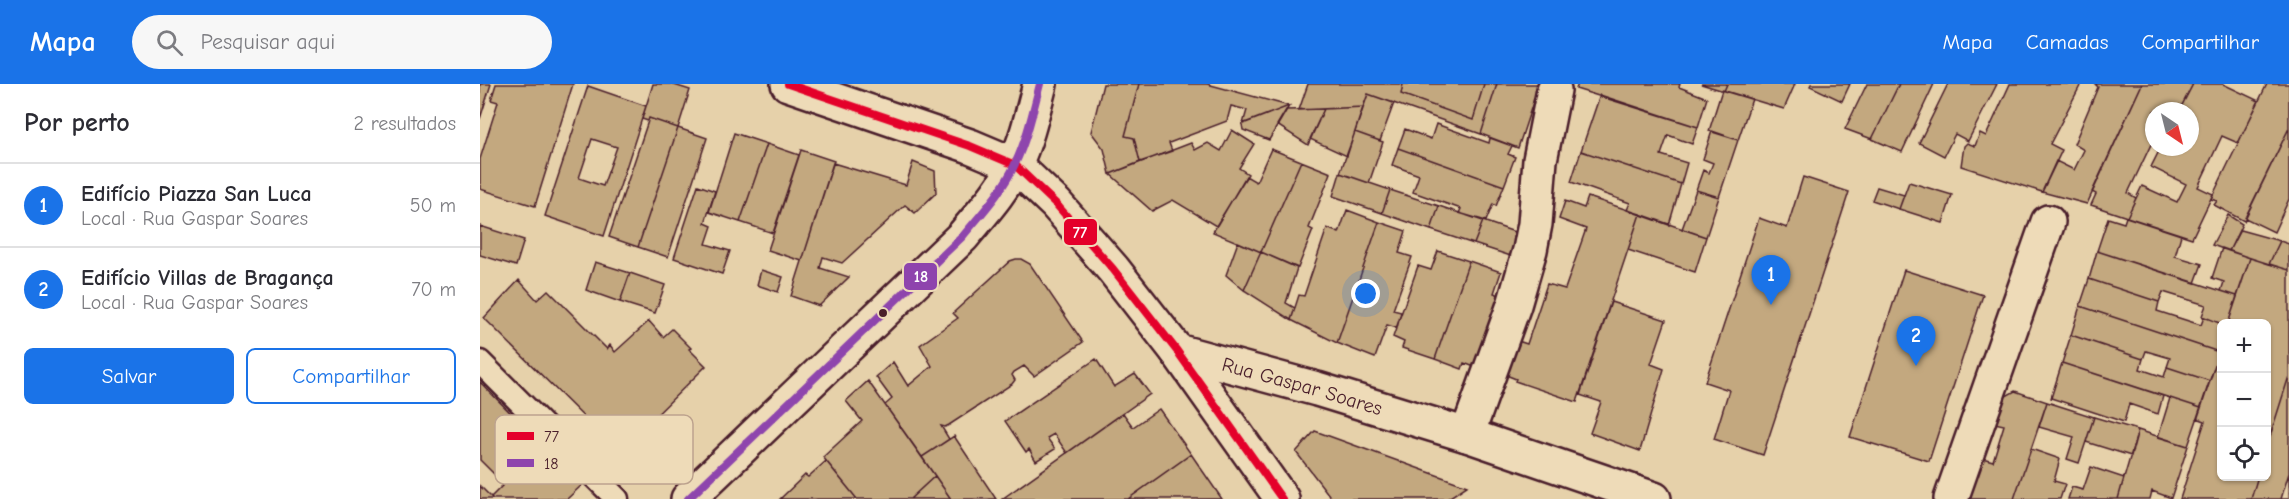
<!DOCTYPE html>
<html lang="pt">
<meta charset="utf-8">
<style>
:root{--surface:#fff;--page:#f7f7f7;--text:#2b2b33;--muted:#7c7c81;--line:#e1e1e2;--accent:#1a73e8}
body{margin:0;font-family:"Comic Neue",sans-serif;background:var(--page);color:var(--text)}
.controls{position:absolute;right:18px;bottom:18px;display:grid;overflow:hidden;border-radius:9px;box-shadow:0 2px 4px #0004}
.controls button{width:54px;height:54px;display:grid;place-items:center;padding:0;border:0;border-bottom:2px solid var(--line);background:var(--surface);color:var(--text);font:30px sans-serif}
.compass{position:absolute;left:1665px;top:18px;width:54px;height:54px;border-radius:50%;background:var(--surface);box-shadow:0 2px 4px #0004;rotate:145deg}
.you{position:absolute;left:886px;top:210px;width:21px;height:21px;margin:-15px;border:4px solid #fff;border-radius:50%;background:#1a73e8;box-shadow:0 0 0 9px #1a73e833}
.badge{display:grid;place-items:center;width:39px;height:39px;border-radius:50%;background:var(--accent);color:#fff;font-size:20px;font-weight:700}
.pin{position:absolute;translate:-50% -50px;filter:drop-shadow(0 2px 3px #0008)}
.pin::after{content:'';position:absolute;top:32px;width:21px;height:18px;background:inherit;clip-path:polygon(0 0,100% 0,50% 100%)}
.list{margin:0;padding:0;list-style:none}
h2{display:flex;justify-content:space-between;align-items:center;height:78px;margin:0;padding:0 24px;font-size:26px}
h2 small{font-size:20px;font-weight:400;color:var(--muted)}
.list li{display:grid;grid-template-columns:39px 1fr auto;gap:18px;align-items:center;box-sizing:border-box;height:84px;padding:0 24px;border-top:2px solid var(--line)}
.list b{display:block;font-size:22px;white-space:nowrap}
.list p{margin:0;font-size:20px;white-space:nowrap;color:var(--muted)}
.list em{font-size:20px;font-style:normal;color:var(--muted)}
.actions{display:flex;gap:12px;padding:18px 24px}
.actions a{flex:1;padding:14px 0;border:2px solid var(--accent);border-radius:9px;text-align:center;font-size:21px;color:var(--accent)}
.actions .main{background:var(--accent);color:#fff}
.icon{flex:none;width:33px;height:33px;fill:none;stroke:currentColor;stroke-width:2;stroke-linecap:round;stroke-linejoin:round}
.map{position:relative;flex:none;width:1809px;height:415px;overflow:hidden}
header{display:flex;align-items:center;gap:36px;box-sizing:border-box;height:84px;padding:0 30px;background:var(--accent);color:#fff}
header strong{font-size:28px}
nav{display:flex;gap:33px;margin-inline-start:auto;font-size:21px}
.search{width:420px;height:54px;background:var(--page);display:flex;align-items:center;gap:15px;box-sizing:border-box;padding:0 21px;border-radius:33px;color:var(--muted);font-size:22px}
main{display:flex}
aside{flex:1;background:var(--surface)}
.map>svg:first-child{display:block}
.building{fill:#c3a87f;stroke:#4a1f2b;stroke-width:1.5;fill-rule:evenodd}
.lines{fill:none;stroke-linecap:round;stroke-linejoin:round}
.service-casing{stroke:#4a1f2b;stroke-width:27}
.minor-casing{stroke:#4a1f2b;stroke-width:38}
.service{stroke:#eedbb8;stroke-width:22}
.minor{stroke:#eedbb8;stroke-width:33}
.bus-1-casing{stroke:#eedbb8;stroke-width:12}
.bus-2-casing{stroke:#eedbb8;stroke-width:12}
.bus-1{stroke:#e4002b;stroke-width:8}
.bus-2{stroke:#8e44ad;stroke-width:8}
.bus-dot{fill:#4a1f2b;stroke:#eedbb8;stroke-width:2}
.labels{text-anchor:middle;dominant-baseline:central;stroke-width:6;stroke-linejoin:round;paint-order:stroke}
.street-label{font-size:20px;fill:#4a1f2b;stroke:#eedbb8}
.key{fill:#eedbb8;stroke:#bda38e;stroke-width:1.5}
.key-label{font-size:16px;fill:#4a1f2b}
.line-badge{stroke:#eedbb8;stroke-width:2}
.badge-label{font-size:16px;text-anchor:middle;font-weight:bold;fill:#fff}
</style>
<header>
<strong>Mapa</strong>
<div class="search"><svg class="icon" aria-label="search" viewBox="0 0 24 24"><circle cx="10" cy="10" r="6"/><path d="M15 15l6 6"/></svg>Pesquisar aqui</div>
<nav><a>Mapa</a><a>Camadas</a><a>Compartilhar</a></nav>
</header>
<main>
<aside>
<h2>Por perto<small>2 resultados</small></h2>
<ul class="list">
<li><span class="badge">1</span><div><b>Edifício Piazza San Luca</b><p>Local · Rua Gaspar Soares</p></div><em>50 m</em></li>
<li><span class="badge">2</span><div><b>Edifício Villas de Bragança</b><p>Local · Rua Gaspar Soares</p></div><em>70 m</em></li>
</ul>
<div class="actions"><a class="main">Salvar</a><a>Compartilhar</a></div>
</aside>
<div class="map">
<svg width="1809" height="415" viewBox="0 0 1809 415">
<rect width="100%" height="100%" fill="#e6d1aa"/>
<filter id="ink" filterUnits="userSpaceOnUse"><feTurbulence type="fractalNoise" baseFrequency=".0167" numOctaves="2"/><feDisplacementMap in="SourceGraphic" scale="12" xChannelSelector="R" yChannelSelector="G"/><feConvolveMatrix kernelMatrix="1 2 1 2 8 2 1 2 1" color-interpolation-filters="sRGB"/></filter>
<g filter="url(#ink)">
<path class="building" d="M0,0h11l-11,35z
M16,0h77l-38,122 -55,-17v-30l18,-57 -7,-2z
M173,0h18l19,6 -12,38 -29,-10 -1,3 -6,-2z
M623,0h36l-14,52 9,2 6,24 -30,12 -6,-25 -13,-17z
M659,0h68l82,22 -46,18 4,-14 -16,-4 -4,15 -58,22 3,8 -32,11 -6,-24 -9,-2z
M828,0h95l-2,10 72,26 11,-36h13l-16,50 -113,-40 -5,13 -64,3z
M923,0h81l-11,36 -72,-26z
M1017,0h42l-21,64 -37,-14z
M1098,0h102l-1,3 28,11 -9,29 -122,-38z
M1221,0h26l-3,7z
M1247,0h68l-11,25 -60,-18z
M1331,0h39l-8,17 -32,-15z
M1387,0h32l-27,55 -27,-10z
M1419,0h35l-32,68 -30,-13z
M1468,0h49l-29,57 -13,-7 -11,22 -25,-13z
M1530,0h71l-31,60 12,6 -20,42 -81,-26 3,-20 3,-3 8,3 5,-13 6,3z
M1615,0h47l-55,120 -45,-12 14,-31 18,9 10,-20 -10,-6 24,-57z
M1662,0h51l-14,27h-25v27l-26,55 8,5 -9,19 -36,-12 5,-11 -4,-2z
M1713,0h30l36,17 -21,42 -16,-7 -24,51 15,7 -21,44 -65,-21 15,-31 35,16 9,-18 -35,-17 10,-20h29v-36h-11z
M1787,0h22v44l-45,93 -30,-16 3,-4 -6,-2z
M108,2l58,20 -42,130 -59,-20zM112,55l25,8 -14,39 -24,-8z
M1242,6l30,9 -14,41 -29,-9z
M888,10l26,9 -14,38 -25,-9z
M1120,11l98,32 -6,17 -24,-9 -7,20 26,8 -6,21 -100,-33z
M809,22l-20,34 -26,-10 -1,-6z
M883,23l-16,49 -37,-17 14,-30z
M844,25l-16,36 -31,-20 9,-15z
M169,34l29,10 -40,119 -29,-10z
M956,40l53,19 1,-5 22,8 -4,8 7,3 -11,29 -106,-38 7,-19 26,10z
M198,44l29,10 -39,119 -30,-10z
M1809,44v71l-15,33 -29,-14z
M752,46l22,14 -15,24 9,6 -32,52 -43,-26 -21,11 -42,-37 81,-31 4,7 13,-7 13,8z
M1232,47l26,9 -19,57 -23,-7 7,-20 6,3 4,-10 -10,-4z
M875,48l28,10 -14,41 -29,-10z
M254,49l33,11 -27,78 -31,-10z
M287,60l32,11 -26,78 -33,-11z
M918,64l106,38 -8,20 -3,-2 -7,17 -27,-8 2,-4 -48,-17 6,-17 -27,-10z
M791,65l30,12 -40,91 -48,-20 33,-56 10,6z
M321,66l33,11 -32,100 -34,-11z
M1101,67l100,33 -12,41 -42,-15 3,-7 -59,-21z
M821,77l30,12 -22,55 4,2 -15,38 -37,-16z
M433,78l22,9 1,22 -21,20 -10,-8 -63,58 -19,-6 -3,11 29,9 -30,29 -28,-10 42,-133 73,22z
M860,89l50,17 -8,23 -49,-17z
M1323,93l46,15 -86,263 -49,-16 15,-49 -24,-8 54,-164 28,10z
M1429,98l43,13 -9,28 -44,-14z
M218,101l17,6 -10,32 7,3 -6,18 24,7 -8,23 -48,-16z
M1397,103l27,8 -5,14 -27,-9z
M910,106l49,16 -8,24 -49,-17z
M1216,106l23,7 -13,40 -24,-8z
M1108,113l52,17 -63,188 -62,-21 1,-2 -10,-4 12,-34 9,3 20,-60 18,5 21,-60 -27,-10 6,-18 19,7z
M959,122l44,15 -9,23 -43,-14z
M867,126l32,12 -42,121 -46,-23 8,-25 5,1 23,-68 12,5z
M1160,130l66,23 -11,35 -67,-22z
M1748,131l14,9 -13,27 -17,-6z
M1646,133l55,18 -6,21 27,8 -7,19 -98,-32 11,-33 16,5z
M1003,137l43,15 -9,22 -43,-14z
M899,138l27,9 -7,22 13,4 -19,53 8,2 -4,16 -10,-3 -12,33 -38,-15z
M0,142l44,14 -8,26 -36,-11z
M1760,146l40,11 -11,23 -40,-13z
M1800,157l9,3v26l-20,-6z
M758,158l23,10 -17,38 -18,-15z
M1742,164l28,10 -13,38 -16,-5 3,-9 -12,-4z
M958,167l31,10 -34,98 -33,-11 2,-6 -11,-5 25,-71 13,4z
M1617,167l140,45 -9,28h-6l-20,-8 4,-11 -43,-13 -4,10 -70,-23z
M781,168l36,16 -11,35 9,5 -4,12 -47,-30z
M1770,174l39,12v106l-23,73v-125h-38z
M536,175h5l9,5 53,78 -49,34 -10,-10 -10,6 -2,3 3,5 -3,4 -63,41 -4,2 -4,-1 8,13 -27,18 -37,-52 7,-6 -16,-22 17,-15 15,24 24,-20 -12,-21 38,-27 -5,-5 57,-52z
M989,177l32,11 -7,21 9,3 -26,72 -13,-5 -2,6 -27,-10z
M115,178l35,11 -10,29 -34,-12z
M281,186l22,7 -5,15 -21,-7z
M1424,186l79,25 -54,166 -79,-24z
M150,189l35,12 -10,28 -35,-11z
M1609,195l70,23 -2,9 44,14 3,-8 18,7v20l-3,8 -139,-46z
M39,196l18,20 11,-10 59,59 3,-4 5,7 34,-31 14,16 9,-8 19,19 -2,1 17,17 -87,86 -135,-134z
M1131,218l55,18 -15,44 13,5 -24,82 -50,-18 11,-31 -21,-7z
M1600,222l139,46 -9,29 -43,-14 3,-9 -24,-7 -3,8 -72,-24z
M1591,251l72,24 -3,10 24,8 3,-10 43,14 -9,27 -139,-45z
M1742,260v132h36l-7,23h-71l25,-78 -8,-3z
M616,275l18,28 21,-13 15,20 -83,59 -13,-19 -7,4 8,11 -19,12 -7,-12 -3,3 -21,-31z
M1582,279l101,33 -5,18 -29,-10 -5,18 -73,-24z
M1809,292v123h-38l7,-23h8v-27z
M388,297l67,95 -25,23h-53l-34,-42 39,-36 -16,-20z
M0,298l102,103 -15,14h-74l-2,-2 13,-13 -24,-24z
M1535,307l32,11 -33,97h-49l14,-42 14,4 11,-36 -14,-3 7,-21z
M1690,314l31,10 -13,38 -30,-9z
M1567,318l47,15 -15,46 -12,-4 7,-22 -35,-10z
M679,325l32,45 -63,45h-126l121,-86 10,14z
M1614,333l44,13 -7,26 -45,-14z
M1658,346l50,16 -17,52 -19,-7 -2,8h-32z
M835,347l152,55 -20,13h-115l-36,-47z
M474,352l42,63h-45l-29,-42z
M1551,365l29,10 -6,22 11,3 -5,15h-46z
M711,370l31,45h-94z
M346,377l31,38h-77l25,-24 3,2z
M1611,383l33,11 -6,21h-50l4,-12 11,3z
M1809,389v26h-8z
M455,392l16,23h-41z
M0,402l13,13h-13z"/>
<g class="lines">
<g class="service-casing">
<path id="service" d="M0,278l137,137"/>
</g>
<g class="minor-casing">
<g id="minor">
<path d="M308,0l182,62 45,19 41,39 57,65 64,82 105,148"/>
<path id="s1" d="M697,267l140,38 150,46 187,64"/>
<path d="M987,351l47,-130 16,-55 5,-26 5,-64 14,-70"/>
<path d="M208,415l275,-263c18,-22 40,-45 52,-72 12,-25 18,-53 25,-80"/>
<path d="M1471,415l97,-277"/>
</g>
</g>
<use href="#service" class="service"/>
<use href="#minor" class="minor"/>
<g class="bus-1-casing">
<path id="bus-1" d="M308,0l182,62 45,19 41,39 57,65 64,82 105,148"/>
</g>
<g class="bus-2-casing">
<path id="bus-2" d="M208,415l275,-263c18,-22 40,-45 52,-72 12,-25 18,-53 25,-80"/>
</g>
<use href="#bus-1" class="bus-1"/>
<use href="#bus-2" class="bus-2"/>
</g>
</g>
<circle class="bus-dot" cx="403" cy="229" r="5"/>
<g class="labels">
<g class="street-label">
<text stroke="none"><textPath href="#s1" startOffset="130">Rua Gaspar Soares</textPath></text>
</g>
</g>
<rect x="15" y="331" width="198" height="69" rx="9" class="key"/>
<rect x="27" y="348" width="27" height="8" fill="#e4002b"/>
<rect x="27" y="375" width="27" height="8" fill="#8e44ad"/>
<g class="key-label">
<text x="64" y="358">77</text>
<text x="64" y="385">18</text>
</g>
<g class="line-badge">
<rect x="583" y="134" width="35" height="28" rx="6" fill="#e4002b"/>
<rect x="423" y="178" width="35" height="29" rx="6" fill="#8e44ad"/>
</g>
<g class="badge-label">
<text x="600" y="154">77</text>
<text x="441" y="198">18</text>
</g>
</svg>
<div class="controls">
<button>+</button>
<button>−</button>
<button><svg class="icon" aria-label="locate" viewBox="0 0 24 24"><circle cx="12" cy="12" r="6"/><path d="M12 2v4M12 18v4M2 12h4M18 12h4"/></svg></button>
</div>
<svg class="compass" viewBox="-18 -18 36 36"><path d="M0-13l5 13h-10z" fill="#e53935"/><path d="M0 13l5-13h-10z" fill="#7c7c81"/></svg>
<div class="you"></div>
<div class="pin badge" style="left:1291px;top:221px">1</div>
<div class="pin badge" style="left:1436px;top:282px">2</div>
</div>
</main>
